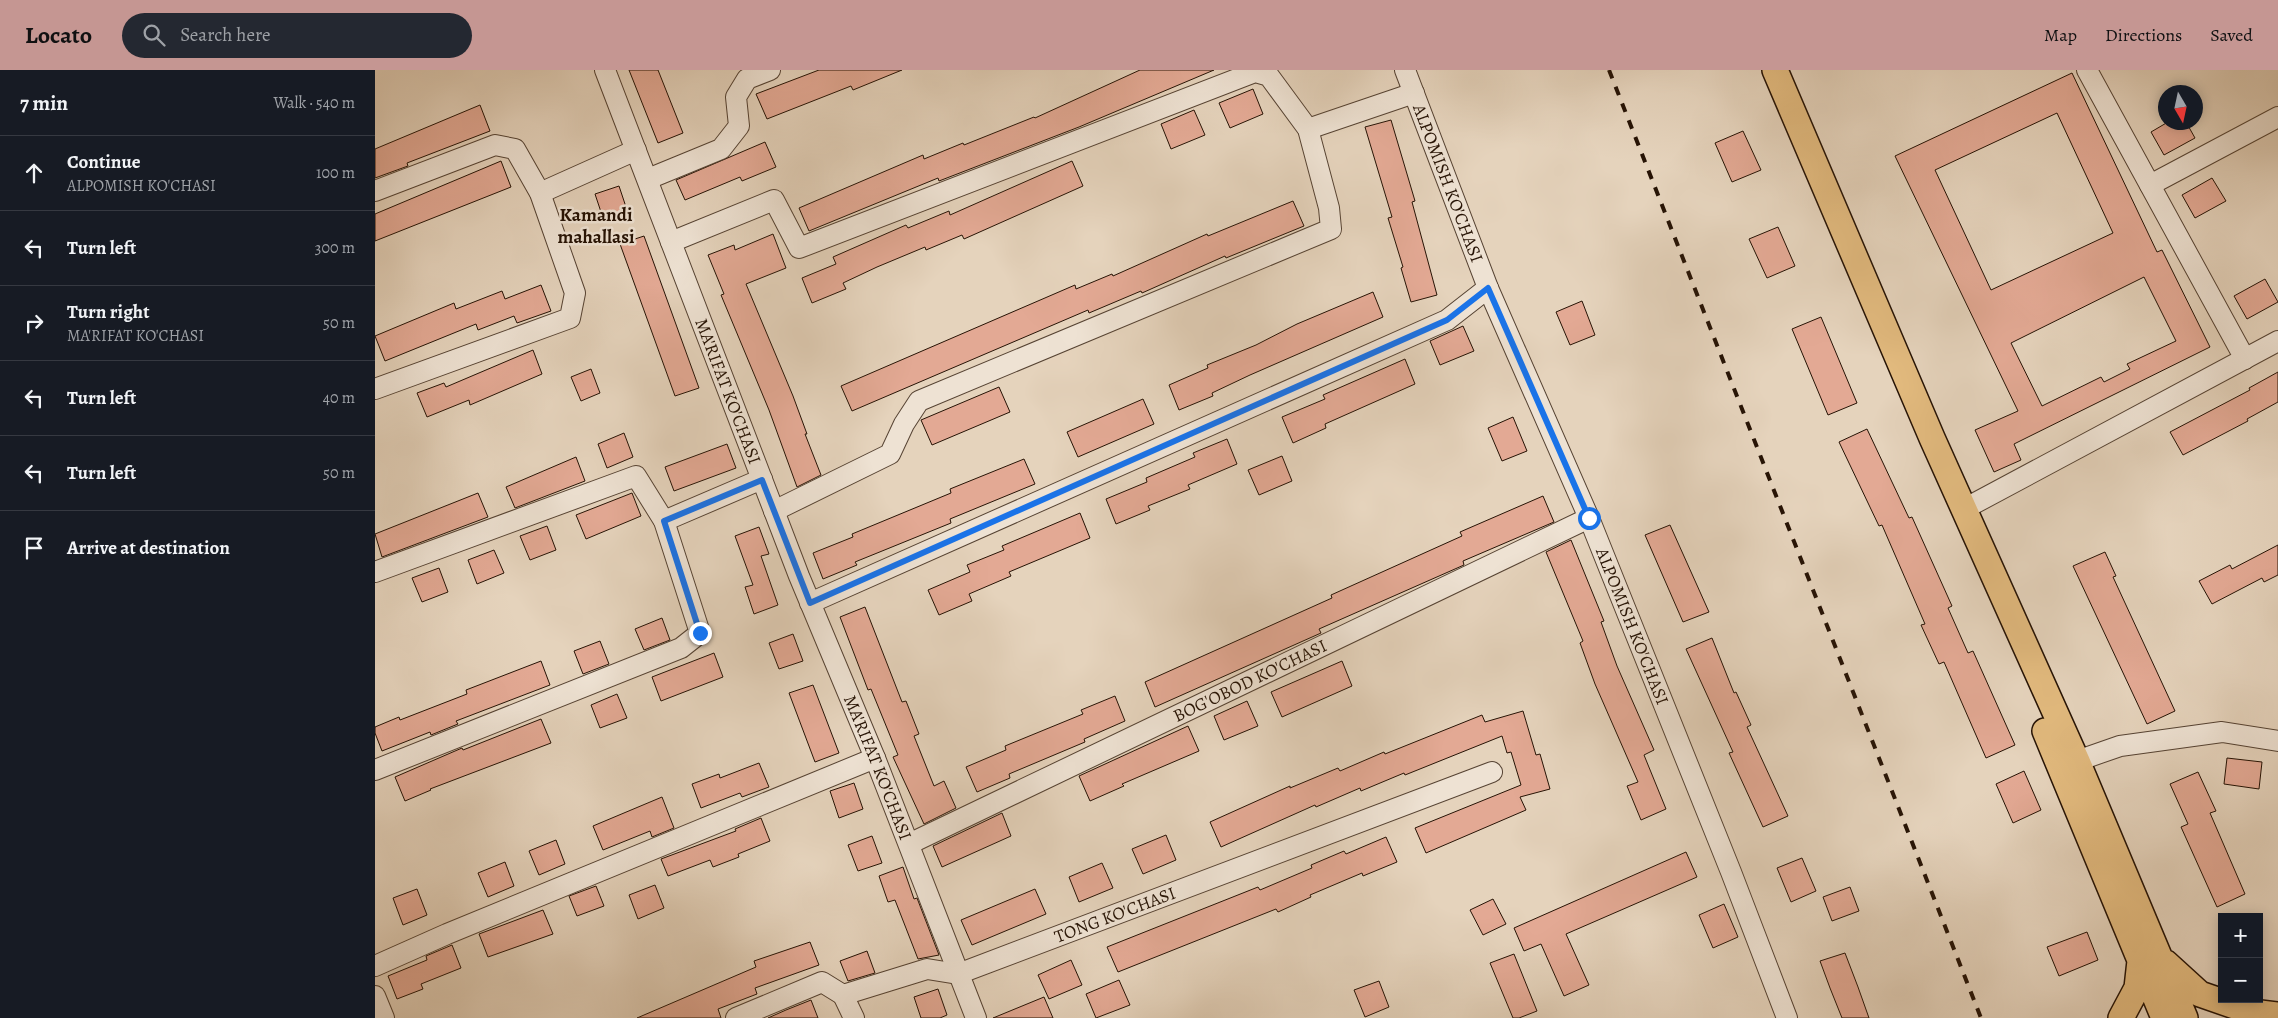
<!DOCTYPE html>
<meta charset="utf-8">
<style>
:root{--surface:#171b24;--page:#242831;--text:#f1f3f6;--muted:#9ea1a6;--line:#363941;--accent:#c59692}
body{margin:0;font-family:Alegreya,serif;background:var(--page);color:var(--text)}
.controls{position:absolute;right:15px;bottom:15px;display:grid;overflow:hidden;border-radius:0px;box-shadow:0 2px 12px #0003}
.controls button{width:45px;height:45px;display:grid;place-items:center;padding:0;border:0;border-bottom:1px solid var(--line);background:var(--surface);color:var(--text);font:25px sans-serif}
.compass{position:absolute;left:1783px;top:15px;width:45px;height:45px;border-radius:50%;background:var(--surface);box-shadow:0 2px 12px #0003;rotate:171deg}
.stop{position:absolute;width:15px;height:15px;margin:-11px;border:4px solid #1a73e8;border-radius:50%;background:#fff}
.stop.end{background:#1a73e8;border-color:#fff;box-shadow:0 1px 5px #0008}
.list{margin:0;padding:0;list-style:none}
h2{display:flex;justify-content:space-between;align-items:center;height:65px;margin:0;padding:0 20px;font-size:21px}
h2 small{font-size:16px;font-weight:400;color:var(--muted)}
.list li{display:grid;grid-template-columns:32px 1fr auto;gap:15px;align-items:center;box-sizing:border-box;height:75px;padding:0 20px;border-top:1px solid var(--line)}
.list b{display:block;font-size:19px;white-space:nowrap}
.list p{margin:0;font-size:16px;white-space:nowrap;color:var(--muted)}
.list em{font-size:16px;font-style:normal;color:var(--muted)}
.icon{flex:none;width:28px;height:28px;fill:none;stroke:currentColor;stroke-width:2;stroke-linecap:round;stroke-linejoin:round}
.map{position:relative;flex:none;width:1903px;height:948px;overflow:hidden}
header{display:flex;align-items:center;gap:30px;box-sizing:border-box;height:70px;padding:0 25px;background:var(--accent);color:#111}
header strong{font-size:24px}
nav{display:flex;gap:28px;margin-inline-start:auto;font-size:18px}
.search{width:350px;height:45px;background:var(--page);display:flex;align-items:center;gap:12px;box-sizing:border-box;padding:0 18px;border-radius:28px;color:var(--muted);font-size:19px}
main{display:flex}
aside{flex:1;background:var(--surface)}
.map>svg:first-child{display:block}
.building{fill:#e3a994;stroke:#261305;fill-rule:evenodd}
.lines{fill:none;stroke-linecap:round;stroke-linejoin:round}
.minor-casing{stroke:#564333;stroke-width:22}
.major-casing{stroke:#261305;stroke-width:28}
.minor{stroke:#eee2d3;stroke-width:20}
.major{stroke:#e2ba7e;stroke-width:25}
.rail{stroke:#261305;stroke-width:4;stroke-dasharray:9 9;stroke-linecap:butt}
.route{stroke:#1a73e8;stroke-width:6}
.labels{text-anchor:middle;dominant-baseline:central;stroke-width:5;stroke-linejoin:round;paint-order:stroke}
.street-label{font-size:18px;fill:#261305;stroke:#eee2d3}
.neighbourhood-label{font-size:19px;font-weight:bold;fill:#261305;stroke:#eee2d3}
</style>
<header>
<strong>Locato</strong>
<div class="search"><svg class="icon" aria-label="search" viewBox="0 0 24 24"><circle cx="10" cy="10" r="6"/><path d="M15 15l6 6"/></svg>Search here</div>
<nav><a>Map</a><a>Directions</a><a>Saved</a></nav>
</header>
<main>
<aside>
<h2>7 min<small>Walk · 540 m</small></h2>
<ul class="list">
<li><svg class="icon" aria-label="ahead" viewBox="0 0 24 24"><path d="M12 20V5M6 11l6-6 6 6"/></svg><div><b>Continue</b><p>ALPOMISH KO'CHASI</p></div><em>100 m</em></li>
<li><svg class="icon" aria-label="left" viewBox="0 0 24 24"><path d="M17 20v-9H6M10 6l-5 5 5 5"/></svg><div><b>Turn left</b></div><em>300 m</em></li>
<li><svg class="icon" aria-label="right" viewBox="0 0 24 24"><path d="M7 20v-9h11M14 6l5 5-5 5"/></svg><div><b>Turn right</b><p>MA'RIFAT KO'CHASI</p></div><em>50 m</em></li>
<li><svg class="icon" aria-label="left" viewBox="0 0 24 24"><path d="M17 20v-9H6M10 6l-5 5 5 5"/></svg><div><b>Turn left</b></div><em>40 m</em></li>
<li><svg class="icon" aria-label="left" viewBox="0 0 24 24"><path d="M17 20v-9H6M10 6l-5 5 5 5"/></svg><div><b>Turn left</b></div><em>50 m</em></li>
<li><svg class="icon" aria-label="arrive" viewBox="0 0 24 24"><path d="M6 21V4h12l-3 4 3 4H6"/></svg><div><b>Arrive at destination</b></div></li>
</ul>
</aside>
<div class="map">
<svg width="1903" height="948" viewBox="0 0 1903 948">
<rect width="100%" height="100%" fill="#e5d3bc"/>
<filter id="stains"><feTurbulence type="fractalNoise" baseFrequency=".004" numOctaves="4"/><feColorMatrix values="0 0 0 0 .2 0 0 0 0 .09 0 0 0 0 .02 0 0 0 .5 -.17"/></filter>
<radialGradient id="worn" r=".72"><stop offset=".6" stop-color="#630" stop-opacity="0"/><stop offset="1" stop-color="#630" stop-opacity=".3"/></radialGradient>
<path class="building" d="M254,0h29l25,63 -25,10z
M444,0h83l-49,20 -2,-4 -84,33 -11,-25z
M765,0h74l-135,57 -140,54 -1,-3 -129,53 -10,-23 124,-53 1,4 39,-16 1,2 70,-28 1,1z
M1697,3l85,179 5,-2 48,97 -196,97 7,16 -27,12 -19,-42 43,-19 -123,-255zM1682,43l56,120 -122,57 -56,-120zM1769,207l32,64 -49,23 3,5 -26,13 -3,-5 -59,29 -31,-63z
M878,19l10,25 -33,14 -11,-25z
M105,35l10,26 -83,32 1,3 -33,12v-29z
M819,40l11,25 -34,14 -10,-25z
M1016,50l24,81 -3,1 25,93 -26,7 -10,-34 2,-1 -15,-49 4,-1 -27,-90z
M1793,52h18l9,16 -31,17 -13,-23z
M1368,61l18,39 -29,12 -17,-39z
M390,72l11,25 -34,14 -2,-4 -55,23 -9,-20z
M126,91l10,26 -136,54v-27z
M697,91l11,25 -119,53 -2,-4 -36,15 -1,-3 -48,20 -34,16 3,6 -34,14 -10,-25 34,-14 -3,-7 73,-32 2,3 41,-17 1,4z
M1837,108l14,23 -31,17 -13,-23z
M244,116l9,27 -24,8 -9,-27z
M918,131l11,25 -78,32 -1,-2 -83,37 -1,-2 -52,22 -1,-3 -236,101 -11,-25 234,-101 1,4 36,-15 1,2 94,-42 1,2z
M1403,157l17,39 -28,12 -18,-39z
M398,164l13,34 -40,16 47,112 14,38h-2l16,41 -24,12 -28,-77 -48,-115 3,-1 -16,-39 26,-10 1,5z
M269,166l55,152 -24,8 -55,-152z
M1890,209l13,23 -31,17 -13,-23z
M166,215l10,26 -34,12 -3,-7 -36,14 -2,-6 -91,37 -10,-25 79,-33 2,6 46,-18 3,8z
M998,222l10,25 -133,58 -38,18 1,3 -34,14 -10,-25 39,-17 -1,-3 49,-20 41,-21z
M1207,231l13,34 -25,10 -14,-33z
M1446,247l36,86 -29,12 -36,-86z
M1088,256l11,25 -34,14 -10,-24z
M158,280l9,24 -72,31 -1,-5 -42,17 -10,-24 27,-10 2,4z
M1030,289l10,25 -90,40 1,4 -33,15 -11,-26 43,-18 -2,-4z
M216,299l9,24 -19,8 -10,-24z
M1903,302v30l-31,17 1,2 -65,34 -13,-23 80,-42 -1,-2z
M624,317l11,25 -78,33 -11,-25z
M768,329l11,25 -76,33 -11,-25z
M1138,347l14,34 -25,10 -14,-33z
M1492,359l42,89 3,-1 40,89 -4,2 20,45 5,-2 42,94 -29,13 -42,-96 -5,2 -18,-39 4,-1 -43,-99 -3,1 -40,-84z
M249,363l9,24 -26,11 -9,-24z
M852,369l10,25 -49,21 2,4 -42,17 2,4 -34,14 -10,-25 41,-17 -1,-4 49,-21 -2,-4z
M352,374l9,24 -62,23 -9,-24z
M907,386l10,25 -33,14 -11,-25z
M201,387l9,24 -70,27 -9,-21z
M649,389l11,25 -85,35 1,4 -96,39 2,3 -34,14 -10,-26 40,-16 -1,-3 99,-41 -1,-4z
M103,423l10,24 -106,40 -7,-23z
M257,423l9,23 -55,23 -10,-24z
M1168,426l11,26 -91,39 1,4 -145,64 2,4 -166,74 -10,-25 187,-84 -1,-3 131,-59 -2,-4z
M705,443l10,25 -81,34 2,4 -42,18 3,7 -33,14 -11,-25 42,-18 -3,-7 37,-15 -2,-4z
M1295,455l39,87 -26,10 -38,-87z
M172,456l9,24 -26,10 -10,-24z
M384,457l10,27 -8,2 17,49 -24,9 -9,-27 8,-2 -18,-49z
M1196,470l33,81 -3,1 16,44 37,84 -10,5 22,54 -25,11 -14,-34 11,-4 -43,-98 -15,-41 3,-2 -37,-89z
M1903,475v30l-14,7 -2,-4 -50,26 -13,-23 31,-16 2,4z
M119,480l10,23 -27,11 -9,-24z
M1730,482l11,24 -3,1 62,134 -28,13 -74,-158z
M64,498l9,24 -26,10 -10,-24z
M490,537l37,95 4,-1 13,33 -5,2 20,50 10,-5 12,27 -32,16 -31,-67 5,-2 -27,-66 -3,1 -28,-73z
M287,548l8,22 -26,10 -9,-21z
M418,564l10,27 -24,8 -10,-26z
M1337,568l22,55 2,-1 15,33 -4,2 41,89 -25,11 -34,-74 4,-1 -47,-103z
M225,571l9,23 -26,10 -9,-23z
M339,583l9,24 -62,24 -9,-24z
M166,591l9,24 -94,36 2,3 -27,11 -1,-3 -48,19 -7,-18v-6l24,-10 1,3 67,-26 -1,-4z
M967,591l10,25 -70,31 -11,-25z
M438,615l26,68 -24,9 -26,-69z
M242,624l10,24 -27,10 -9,-23z
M740,626l10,25 -41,18 1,3 -76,32 1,4 -33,14 -11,-25 40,-17 -1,-4 78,-32 -2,-4z
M872,631l11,25 -34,14 -10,-24z
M1148,641l13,44 4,-1 10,35 -30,8 6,13 -100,43 -11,-25 106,-43 -10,-33 -4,1 -5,-17 -97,39 -1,-2 -43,18 -1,-3 -44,19 -1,-2 -94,42 -11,-25 80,-36v2l48,-20 2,3 44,-19 1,2 97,-39 3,7z
M166,649l10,24 -121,46 1,1 -26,11 -10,-24 67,-29 1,2z
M813,656l11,25 -77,33 2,2 -34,15 -11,-25z
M1852,688l35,4 -3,27 -35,-5z
M384,693l10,24 -27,10 -2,-4 -39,15 -9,-24 27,-10 1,4z
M1649,701l17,39 -28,13 -17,-39z
M1823,702l18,39 -6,2 35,81 -28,13 -36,-80 7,-3 -18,-40z
M479,713l9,26 -24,9 -9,-27z
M287,727l12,31 -22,9 -2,-6 -47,19 -10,-24z
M627,743l9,23 -69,31 -9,-21z
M386,748l9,23 -32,13 1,3 -26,10 -3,-7 -42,16 -7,-17 75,-28 -1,-2z
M791,765l10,25 -33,14 -11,-25z
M497,766l10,27 -24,8 -10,-26z
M1011,767l11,25 -34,14 -1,-3 -52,22 1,2 -33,15 -2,-3 -158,63 -11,-25 151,-60 2,3 52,-22 -1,-3 33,-14 2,3z
M181,770l9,24 -26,11 -10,-24z
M1311,782l11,25 -131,57 23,51 -25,11 -23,-52 -17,7 -10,-23z
M1427,788l14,33 -25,11 -14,-34z
M130,792l9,24 -26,11 -10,-24z
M727,793l11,25 -34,14 -10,-25z
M528,797l11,32 3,-1 22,57 -21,4 -23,-59 -7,2 -9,-26z
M280,815l9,23 -26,11 -9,-24z
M221,816l8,20 -27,10 -8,-20z
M1475,817l9,24 -27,10 -9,-24z
M42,819l10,26 -24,10 -10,-27z
M660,819l11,25 -74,31 -11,-25z
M1118,829l13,25 -23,11 -13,-25z
M1349,834l14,33 -25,11 -14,-33z
M168,840l10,24 -65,23 -9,-23z
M1712,862l11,28 -39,16 -12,-29z
M435,872l9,23 -64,23 2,6 -39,15 3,9h-84l119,-51 -2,-6z
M77,875l9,23 -40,16 2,5 -26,10 -9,-23 39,-16 -1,-4z
M492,881l8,22 -27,8 -8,-20z
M1470,883l13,34 11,31h-27l-12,-30 -10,-27z
M1139,884l23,57 -18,7h-6l-23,-55z
M696,890l11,25 -33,14 -11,-24z
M744,910l11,25 -34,13 -10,-24z
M1004,911l10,26 -24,10 -11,-27z
M563,919l9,26 -7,3h-19l-7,-21z
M669,927l9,21h-60z
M436,930l7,18h-50l18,-8z"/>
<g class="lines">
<g class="minor-casing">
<g id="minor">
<path id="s1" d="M230,0l194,506 76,182 101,260"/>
<path id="s2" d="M1030,0l83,218 101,230 142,354 56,146"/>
<path d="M1712,0l158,289"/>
<path d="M933,59l106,-36"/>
<path d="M273,109l73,-30 18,-23 -3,-29 11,-18 23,-9"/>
<path d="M1775,115l128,-68"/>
<path d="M0,121l120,-46 20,4 25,44 35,100 -5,25 -195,71"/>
<path d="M165,123l96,-43"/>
<path d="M296,172l103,-42 25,48 456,-176 14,4 39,53 21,79 2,21 -412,172 -15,23 -14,30 -116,57"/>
<path d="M1589,439l314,-168"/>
<path d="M289,451l98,-42"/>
<path d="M0,502l261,-96 28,45 36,112 -19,15 -306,122"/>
<path d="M435,533l637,-283 41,-32"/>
<path d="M1702,691l43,-15 102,-14 56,9"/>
<path id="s3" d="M534,774l680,-326"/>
<path d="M0,896l72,-32 428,-176"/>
<path d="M468,925l11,23"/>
<path d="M0,926l9,22"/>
<path id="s4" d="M361,948l86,-36 21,13 84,-26 31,5 534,-202"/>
</g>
</g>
<g class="major-casing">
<path id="major" d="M1400,0l157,368 145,323 108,257
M1670,661l119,287
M1791,893l34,31 52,18 26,3
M1746,948l16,-30 3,-27"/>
</g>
<use href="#minor" class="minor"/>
<use href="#major" class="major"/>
<path class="rail" d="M1234,0l372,948"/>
</g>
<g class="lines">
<path class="route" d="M325,563l-36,-112 98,-41 48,123 637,-283 41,-32 101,230"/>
</g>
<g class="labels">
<g class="street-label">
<text stroke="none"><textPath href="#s2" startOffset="121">ALPOMISH KO'CHASI</textPath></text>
<text stroke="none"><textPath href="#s1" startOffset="344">MA'RIFAT KO'CHASI</textPath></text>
<text stroke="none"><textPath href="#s2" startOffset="601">ALPOMISH KO'CHASI</textPath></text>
<text stroke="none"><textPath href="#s3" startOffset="378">BOG'OBOD KO'CHASI</textPath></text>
<text stroke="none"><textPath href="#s1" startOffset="749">MA'RIFAT KO'CHASI</textPath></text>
<text stroke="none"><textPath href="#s4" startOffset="405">TONG KO'CHASI</textPath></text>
</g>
<g class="neighbourhood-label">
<text x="221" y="145">Kamandi<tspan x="221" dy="22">mahallasi</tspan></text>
</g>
</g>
<rect width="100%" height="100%" filter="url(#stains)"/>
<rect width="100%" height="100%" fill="url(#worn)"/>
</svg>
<div class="controls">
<button>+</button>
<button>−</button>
</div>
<svg class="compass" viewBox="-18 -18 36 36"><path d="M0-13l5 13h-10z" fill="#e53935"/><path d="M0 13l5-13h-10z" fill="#9ea1a6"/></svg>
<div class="stop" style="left:1214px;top:448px"></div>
<div class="stop end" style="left:325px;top:563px"></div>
</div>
</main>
